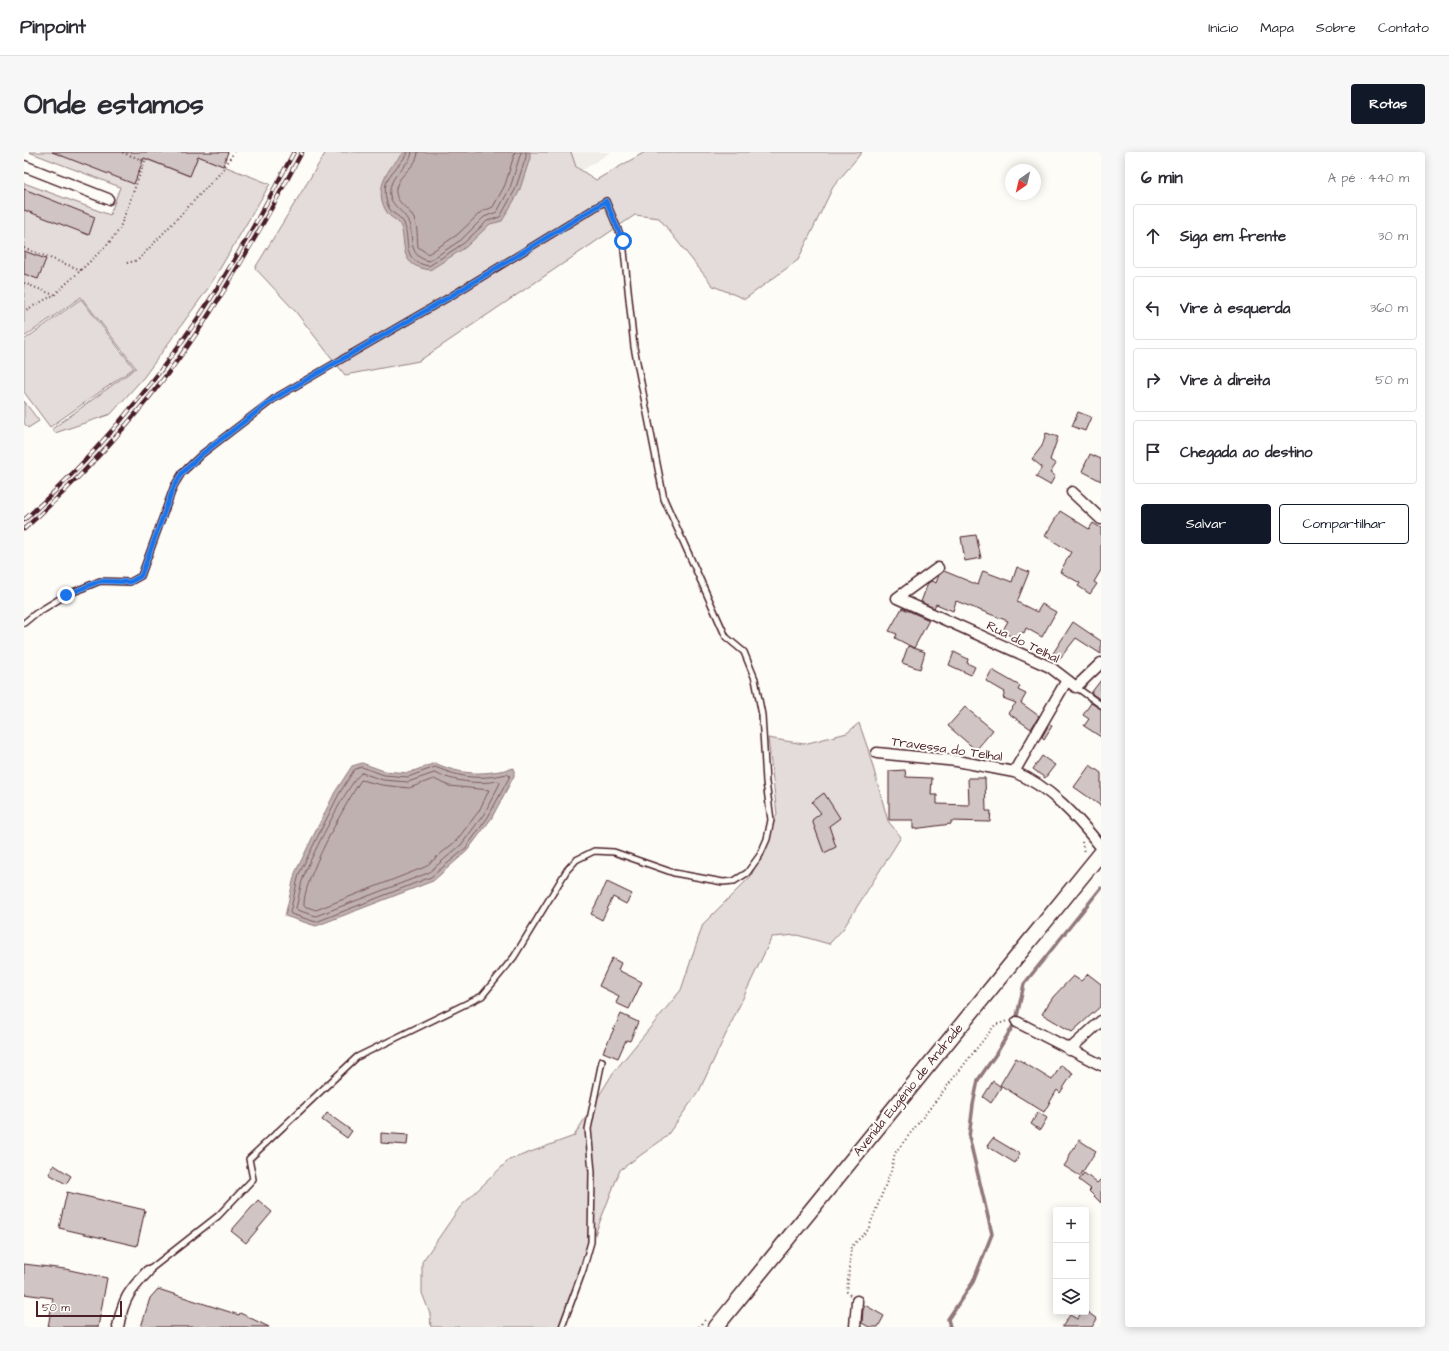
<!DOCTYPE html>
<html lang="pt">
<meta charset="utf-8">
<style>
:root{--surface:#fff;--page:#f7f7f7;--text:#2b2b33;--muted:#7c7c81;--line:#e1e1e2;--accent:#111827}
body{margin:0;font-family:"Architects Daughter",sans-serif;background:var(--page);color:var(--text)}
.controls{position:absolute;right:12px;bottom:12px;display:grid;overflow:hidden;border-radius:4px;box-shadow:0 2px 10px #0003}
.controls button{width:36px;height:36px;display:grid;place-items:center;padding:0;border:0;border-bottom:1px solid var(--line);background:var(--surface);color:var(--text);font:20px sans-serif}
.compass{position:absolute;left:981px;top:12px;width:36px;height:36px;border-radius:50%;background:var(--surface);box-shadow:0 2px 10px #0003;rotate:214deg}
.scale{position:absolute;left:12px;bottom:10px;width:86px;box-sizing:border-box;padding-left:4px;border:2px solid #4a1f2b;border-top:0;font-size:11px;line-height:14px;white-space:nowrap;color:#4a1f2b;-webkit-text-stroke:3px #fdfcf7;paint-order:stroke}
.stop{position:absolute;width:12px;height:12px;margin:-9px;border:3px solid #1a73e8;border-radius:50%;background:#fff}
.stop.end{background:#1a73e8;border-color:#fff;box-shadow:0 1px 4px #0008}
.list{margin:0;padding:0;list-style:none}
h2{display:flex;justify-content:space-between;align-items:center;height:52px;margin:0;padding:0 16px;font-size:17px}
h2 small{font-size:13px;font-weight:400;color:var(--muted)}
.list li{display:grid;grid-template-columns:26px 1fr auto;gap:12px;align-items:center;box-sizing:border-box;height:64px;margin:0 8px 8px;padding:0 8px;border:1px solid var(--line);border-radius:4px}
.list b{display:block;font-size:15px;white-space:nowrap}
.list em{font-size:13px;font-style:normal;color:var(--muted)}
.actions{display:flex;gap:8px;padding:12px 16px}
.actions a{flex:1;padding:9px 0;border:1px solid var(--accent);border-radius:4px;text-align:center;font-size:14px;color:var(--accent)}
.actions .main{background:var(--accent);color:#fff}
.icon{flex:none;width:22px;height:22px;fill:none;stroke:currentColor;stroke-width:2;stroke-linecap:round;stroke-linejoin:round}
.map{position:relative;flex:none;width:1077px;height:1175px;overflow:hidden;border-radius:4px}
header{display:flex;align-items:center;gap:24px;box-sizing:border-box;height:56px;padding:0 20px;background:var(--surface);border-bottom:1px solid var(--line)}
header strong{font-size:19px}
nav{display:flex;gap:22px;margin-inline-start:auto;font-size:14px}
.intro{display:flex;align-items:center;justify-content:space-between;box-sizing:border-box;height:96px;padding:0 24px}
h1{margin:0;font-size:28px}
.button{padding:10px 18px;border-radius:4px;background:var(--accent);color:#fff;font-size:14px;font-weight:700}
main{display:flex;gap:24px;padding:0 24px}
aside{flex:1;background:var(--surface);border-radius:4px;box-shadow:0 2px 10px #0003}
.map>svg:first-child{display:block}
.built{fill:#f0ece8}
.green{fill:#e3dcda;stroke:#967e82}
.water{fill:#c0b1b1;stroke:#91777b}
.lines{fill:none;stroke-linecap:round;stroke-linejoin:round}
.shore{stroke:#795961;stroke-width:1}
.stream{stroke:#91777b;stroke-width:3.5}
.building{fill:#d0c5c4;stroke:#4a1f2b}
.service-casing{stroke:#4a1f2b;stroke-width:8}
.minor-casing{stroke:#4a1f2b;stroke-width:13}
.secondary-casing{stroke:#4a1f2b;stroke-width:17}
.path{stroke:#4a1f2b;stroke-width:2;stroke-dasharray:1 3;stroke-linecap:butt}
.service{stroke:#fdfcf7;stroke-width:5}
.minor{stroke:#fdfcf7;stroke-width:10}
.secondary{stroke:#fdfcf7;stroke-width:14}
.rail-casing{stroke:#4a1f2b;stroke-width:4.5}
.rail{stroke:#fdfcf7;stroke-width:3;stroke-dasharray:9;stroke-linecap:butt}
.route{stroke:#1a73e8;stroke-width:5}
.labels{text-anchor:middle;dominant-baseline:central;stroke-width:4;stroke-linejoin:round;paint-order:stroke}
.street-label{font-size:13px;fill:#4a1f2b;stroke:#fdfcf7}
</style>
<header>
<strong>Pinpoint</strong>
<nav><a>Início</a><a>Mapa</a><a>Sobre</a><a>Contato</a></nav>
</header>
<div class="intro"><h1>Onde estamos</h1><a class="button">Rotas</a></div>
<main>
<div class="map">
<svg width="1077" height="1175" viewBox="0 0 1077 1175">
<rect width="100%" height="100%" fill="#fdfcf7"/>
<filter id="ink" filterUnits="userSpaceOnUse"><feTurbulence type="fractalNoise" baseFrequency=".025" numOctaves="2"/><feDisplacementMap in="SourceGraphic" scale="8" xChannelSelector="R" yChannelSelector="G"/><feConvolveMatrix kernelMatrix="1 2 1 2 8 2 1 2 1" color-interpolation-filters="sRGB"/></filter>
<g filter="url(#ink)">
<path class="built" d="M547,0h40l-33,21z"/>
<path class="green" d="M5,0h99l61,24 9,-20 72,28 -61,103 -65,90 -33,37 -56,19 -3,-4 84,-61 -55,-71 -57,40v-154l86,32 10,-28z
M302,0h245l5,15 20,13 49,-28h217l-29,35 -35,73 -53,39 -32,-13 -54,-68 -24,-3 -216,146 -74,14 -50,-64 -40,-43z
M57,147l53,69 -84,59 -26,-35v-52z
M0,249l15,20 -11,7 -4,-5z
M835,571l9,26 20,72 13,16 -58,92 -14,15 -32,-9 -25,2 -73,154 -33,46 -46,33 -61,157h-128l-1,-13 -8,-21v-31l38,-55 49,-47 65,-24 39,-63 68,-83 22,-66 48,-48 26,-62 -9,-76 36,6 43,-11z"/>
<path class="water" d="M381,0h125v6l-11,34 -17,29 -12,3 -24,23 -36,23c-32,-5 -23,-22 -29,-43 -3,-8 -9,-8 -13,-13 -16,-23 -1,-46 17,-62z
M338,611l22,8 24,2 27,-10c28,13 49,12 79,5v8l-23,43 -24,32 -34,30 -117,45 -31,-10 10,-43 40,-81 17,-26z"/>
<g class="lines">
<path class="shore" d="M383,0c0,7 -19,21 -21,32 -2,9 0,23 7,29 5,3 8,5 11,10 7,18 -4,38 25,43l35,-23 23,-22 13,-4 15,-27 11,-33v-5
M388,0c0,11 -18,20 -21,33 -6,19 11,23 17,36 7,15 -2,35 21,40l32,-21 23,-23 13,-5 13,-24 11,-36
M394,0c0,15 -19,21 -22,36 -2,15 13,19 18,31 4,8 3,19 4,28l10,7 29,-19 24,-23 12,-5 12,-22 10,-33
M338,615l22,8 24,2 27,-10c27,11 44,13 72,7l3,2 -22,41 -23,32 -34,28 -115,45 -25,-8 -1,-2 9,-38 40,-80 15,-24z
M338,621l21,7 25,2 26,-9c21,8 42,12 64,8l2,2 -16,31 -23,31 -33,28 -112,43 -19,-6 -1,-2c3,-10 4,-23 8,-33 5,-14 48,-100 58,-102z
M410,627l15,7 40,4 -10,21 -23,30 -31,26 -109,43 -12,-4c-2,-25 42,-103 57,-126l21,5 27,3z"/>
<path class="stream" d="M993,864l7,-32 77,-96
M926,1175l-2,-8 25,-37 19,-48 -23,-97 4,-32 5,-25 18,-26 17,-28"/>
</g>
<path class="building" d="M28,0h176l-5,14 -25,-10 -8,20 -46,-18 -10,26z
M0,37l71,28 -6,18 -65,-25z
M0,99l22,8 -8,20 -14,-5z
M1054,260l13,5 -6,14 -13,-5z
M1022,281l12,4 -8,23 6,4 -6,9 5,3 -5,9 -14,-8 6,-10 -10,-8 10,-13z
M1066,302l11,5v22l-19,-10z
M1036,359l29,18 4,-6 8,5v42l-7,12 3,2 -7,10 -12,-8 2,-3 -20,-11 11,-20 -26,-16z
M952,383l5,23 -16,3 -4,-24z
M993,415l12,5 -12,30 20,10 5,-8 14,8 -14,25 -16,-9 -2,5 -2,-1 -4,7 -16,-7 6,-11 -52,-20 -3,10 -17,-7 -2,4 -13,-6 7,-19 3,-2 5,2 3,-8 5,-4 34,14 5,-14 29,11z
M878,456l27,12 -15,28 -19,-10 2,-4 -8,-3z
M1049,470l28,19v13l-25,-16 -19,24 -7,-4z
M884,494l17,6 -5,17 -18,-6z
M930,500l14,7 -1,4 8,4 -4,8 -22,-10z
M968,518l28,16 -2,4 8,4 -5,9 18,13 -8,13 -23,-16 8,-10 -13,-5 2,-6 -19,-11z
M1077,528v20l-10,-7z
M1067,551l10,6v28l-17,-11 5,-7 -6,-4z
M941,555l28,23 -17,20 -28,-24z
M1025,572l3,2 -8,13 -2,-2z
M1018,604l13,9 -10,13 -12,-9z
M1066,613l11,8v33l-27,-19z
M881,618l1,7 26,1 -1,17h6v9l32,1 -1,-27h17l1,33h5l-1,11 -39,-1v3l-38,5v-9h-24v-49z
M800,641l16,25 -11,8 7,21 -12,6 -12,-33 9,-7 -9,-11z
M583,730l25,12 -6,10 -13,-7 -11,23 -11,-6z
M588,806l9,5 -3,7 24,12 -13,27 -13,-6 3,-7 -20,-10z
M1064,822l13,10v22l-29,26 -30,-18 11,-17 20,-21 8,5z
M597,862l17,8 -8,19 -4,-1 -8,18 -15,-6z
M992,906l36,22 9,-15 12,8 -13,20 -3,-3 -13,22 -44,-27z
M969,929l8,6 -10,16 -8,-6z
M1014,960l9,6 -7,12 -9,-6z
M303,961l25,18 -5,7 -25,-18z
M357,981l27,2 -1,10 -26,-2z
M969,986l27,16 -5,9 -28,-17z
M1055,988l17,11 -16,25 -16,-10 6,-9 -1,-1z
M30,1013l17,11 -5,8 -17,-10z
M1060,1021l13,10 4,-4v24l-12,-12 2,-2 -12,-9z
M43,1040l78,18 -8,36 -78,-18z
M234,1048l14,12 -26,31 -15,-12z
M0,1112l41,5 42,9 -9,49h-50l5,-29 -29,-4z
M134,1137l81,26 1,-2 29,14h-128l9,-29z
M841,1153l19,11 -6,11h-9l-7,-4 1,-13z
M1062,1159l11,8 -5,8h-30l8,-12 7,4 5,-7z"/>
<g class="lines">
<g class="service-casing">
<path id="service" d="M0,471l11,-9 31,-19 34,-14 30,1 11,-6 33,-90 8,-13 20,-19 73,-56 176,-102 155,-95 17,40 11,106 30,152 62,138 18,15 11,27 7,36 4,67 5,38 -4,19 -7,16 -13,18 -13,8 -11,1 -49,-9 -60,-21 -20,-1 -18,9 -9,10 -53,87 -32,39 -125,61 -108,102 4,20 -35,37 -70,55
M1052,535l25,18
M538,1175l21,-57 8,-28 1,-70 -4,-43 14,-68"/>
</g>
<g class="minor-casing">
<path id="minor" d="M0,14l84,33
M1048,340l29,27
M914,416l-41,30 153,69 17,13 -53,92c36,14 64,46 87,75
M1043,528l9,7 25,-24
M853,601l80,8 57,11
M993,870l84,43
M1045,898l32,-29
M94,1175c5,-28 11,-36 30,-56
M831,1175l2,-26"/>
</g>
<g class="secondary-casing">
<path id="secondary" d="M692,1175l385,-474"/>
</g>
<path class="path" d="M0,96l57,22 -27,25 -30,16
M103,111l11,-3 84,-89 12,-19
M57,118l27,-26 11,-14 26,-69 -24,-9
M0,131l30,12
M1058,690l2,11
M826,1143l-3,-3 4,-45 17,-17 23,-59 4,-18 100,-128 12,-4
M675,1175l6,-7"/>
<use href="#service" class="service"/>
<use href="#minor" class="minor"/>
<use href="#secondary" class="secondary"/>
<g class="rail-casing">
<path id="rail" d="M0,368c66,-59 125,-129 174,-202 36,-54 66,-110 96,-166
M0,377c68,-61 130,-131 180,-207 36,-55 67,-112 98,-170"/>
</g>
<use href="#rail" class="rail"/>
</g>
</g>
<g class="lines" filter="url(#ink)">
<path class="route" d="M42,443l34,-14 30,1 11,-6 33,-90 8,-13 20,-19 73,-56 176,-102 155,-95 17,40"/>
</g>
<g class="labels">
<g class="street-label">
<text transform="translate(999 490) rotate(26)">Rua do Telhal</text>
<text transform="translate(923 597) rotate(8)">Travessa do Telhal</text>
<text transform="translate(884 938) rotate(-51)">Avenida Eugénio de Andrade</text>
</g>
</g>
</svg>
<div class="controls">
<button>+</button>
<button>−</button>
<button><svg class="icon" aria-label="layers" viewBox="0 0 24 24"><path d="M12 4l9 5-9 5-9-5zM3 14l9 5 9-5"/></svg></button>
</div>
<svg class="compass" viewBox="-18 -18 36 36"><path d="M0-13l5 13h-10z" fill="#e53935"/><path d="M0 13l5-13h-10z" fill="#7c7c81"/></svg>
<div class="scale">50 m</div>
<div class="stop" style="left:599px;top:89px"></div>
<div class="stop end" style="left:42px;top:443px"></div>
</div>
<aside>
<h2>6 min<small>A pé · 440 m</small></h2>
<ul class="list">
<li><svg class="icon" aria-label="ahead" viewBox="0 0 24 24"><path d="M12 20V5M6 11l6-6 6 6"/></svg><div><b>Siga em frente</b></div><em>30 m</em></li>
<li><svg class="icon" aria-label="left" viewBox="0 0 24 24"><path d="M17 20v-9H6M10 6l-5 5 5 5"/></svg><div><b>Vire à esquerda</b></div><em>360 m</em></li>
<li><svg class="icon" aria-label="right" viewBox="0 0 24 24"><path d="M7 20v-9h11M14 6l5 5-5 5"/></svg><div><b>Vire à direita</b></div><em>50 m</em></li>
<li><svg class="icon" aria-label="arrive" viewBox="0 0 24 24"><path d="M6 21V4h12l-3 4 3 4H6"/></svg><div><b>Chegada ao destino</b></div></li>
</ul>
<div class="actions"><a class="main">Salvar</a><a>Compartilhar</a></div>
</aside>
</main>
